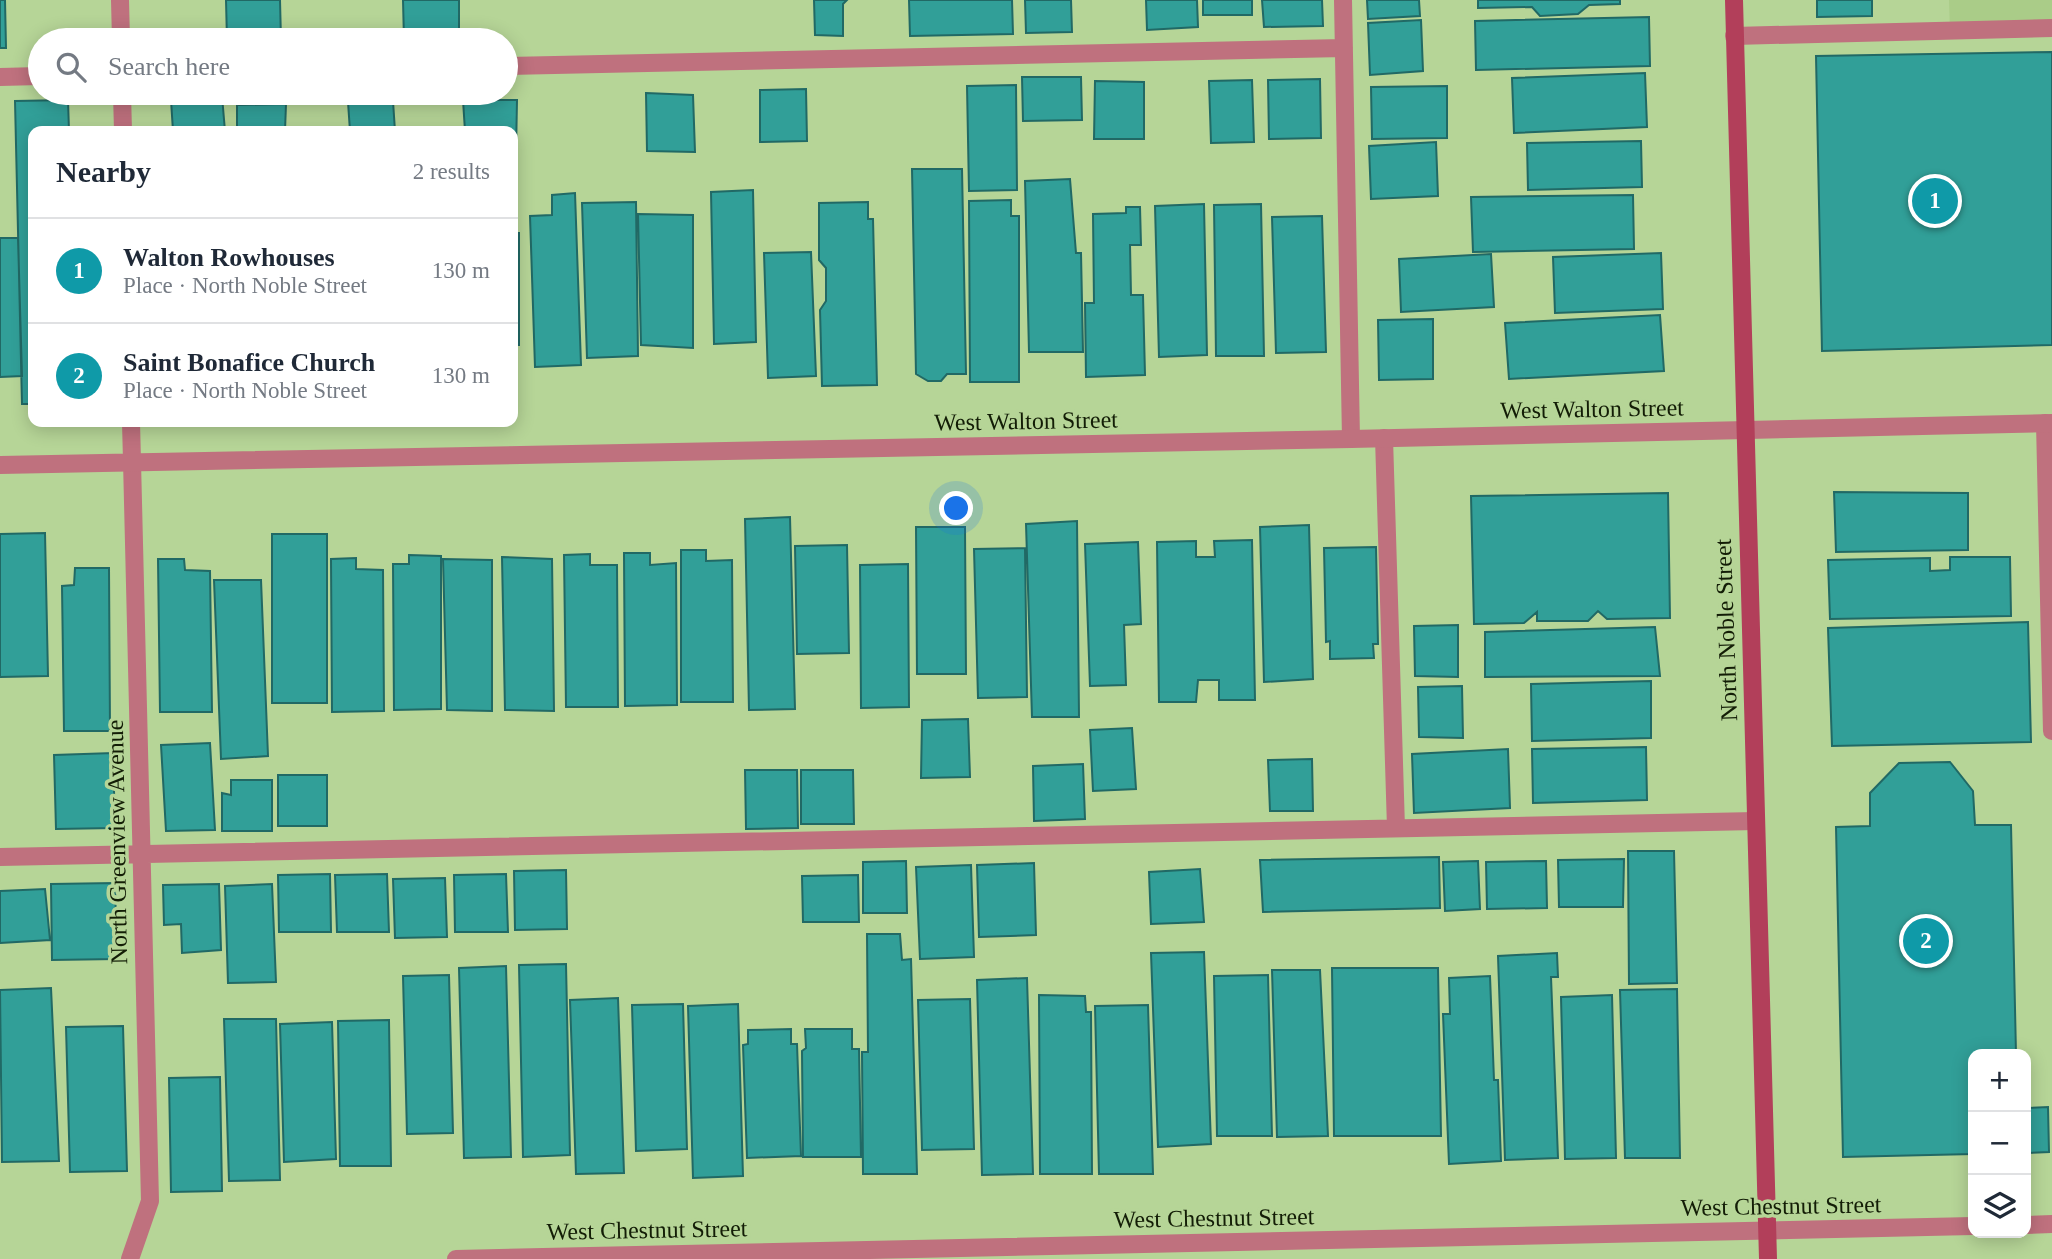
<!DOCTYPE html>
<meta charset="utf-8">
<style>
:root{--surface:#fff;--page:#f6f6f7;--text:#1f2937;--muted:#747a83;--line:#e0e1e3;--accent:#ea580c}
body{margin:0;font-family:"Times New Roman",serif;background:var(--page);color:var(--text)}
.controls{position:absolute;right:21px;bottom:21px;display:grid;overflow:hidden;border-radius:14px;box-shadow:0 4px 18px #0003}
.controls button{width:63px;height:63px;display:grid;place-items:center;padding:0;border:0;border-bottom:2px solid var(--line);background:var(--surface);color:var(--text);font:35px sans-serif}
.you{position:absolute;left:957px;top:509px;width:24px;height:24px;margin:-18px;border:5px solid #fff;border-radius:50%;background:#1a73e8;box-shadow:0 0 0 10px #1a73e833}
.badge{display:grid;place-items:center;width:46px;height:46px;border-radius:50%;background:var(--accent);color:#fff;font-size:23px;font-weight:700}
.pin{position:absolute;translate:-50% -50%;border:4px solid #fff;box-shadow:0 2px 7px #0006}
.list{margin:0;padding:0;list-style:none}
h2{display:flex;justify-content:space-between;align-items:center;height:91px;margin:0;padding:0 28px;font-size:30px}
h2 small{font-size:23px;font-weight:400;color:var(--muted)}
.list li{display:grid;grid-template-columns:46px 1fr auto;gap:21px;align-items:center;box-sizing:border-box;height:105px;padding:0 28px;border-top:2px solid var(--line)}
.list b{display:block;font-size:26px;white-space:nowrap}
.list p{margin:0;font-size:23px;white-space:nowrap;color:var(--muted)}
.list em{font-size:23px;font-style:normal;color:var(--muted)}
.icon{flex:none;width:38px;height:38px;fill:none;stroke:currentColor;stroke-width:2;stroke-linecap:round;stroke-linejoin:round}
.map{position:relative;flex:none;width:2052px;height:1259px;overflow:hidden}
.search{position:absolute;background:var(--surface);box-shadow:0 4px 18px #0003;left:28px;top:28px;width:490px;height:77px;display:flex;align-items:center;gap:18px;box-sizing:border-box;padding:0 24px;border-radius:38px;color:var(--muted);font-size:26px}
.panel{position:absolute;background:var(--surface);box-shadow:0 4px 18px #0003;left:28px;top:126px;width:490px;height:301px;border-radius:14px}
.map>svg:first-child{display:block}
.built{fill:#ac8}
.building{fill:#319f98;stroke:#216965;stroke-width:2}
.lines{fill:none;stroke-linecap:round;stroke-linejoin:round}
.lane{stroke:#bf717e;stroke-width:18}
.street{stroke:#bf717e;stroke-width:18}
.secondary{stroke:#b23f5a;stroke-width:18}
.labels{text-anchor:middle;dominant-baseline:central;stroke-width:7;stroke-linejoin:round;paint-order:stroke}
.street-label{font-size:24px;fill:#131d06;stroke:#b6d597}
</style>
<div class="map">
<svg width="2052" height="1259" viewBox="0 0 2052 1259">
<rect width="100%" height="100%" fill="#b6d597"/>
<path class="built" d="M1949,0h103v28l-102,3z"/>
<path class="building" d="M0,0h5l1,48h-6z
M226,0h54l1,40h-54z
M403,0h56v40h-55z
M814,0h33l-4,4v32l-28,-1z
M909,0h103l1,34 -103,2z
M1025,0h46l1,32 -46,1z
M1146,0h51l1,27 -51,3z
M1203,0h49v15h-49z
M1262,0h60l1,26 -59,1z
M1367,0h52l1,16 -52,3z
M1478,0h142v4l-31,1 -11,9 -38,2 -8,-9 -54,1z
M1817,0h55v16l-55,1z
M1649,17l1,49 -174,4 -1,-49z
M1421,20l2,51 -53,4 -2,-52z
M2052,52v293l-230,6 -6,-295z
M1645,73l2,54 -133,6 -2,-55z
M1022,77h59l1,43 -59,1z
M1320,79l1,59 -52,1 -1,-59z
M1252,80l2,62 -43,1 -2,-62z
M1095,81l49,1v57h-50z
M1016,85l1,105 -48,1 -2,-105z
M1447,86v52l-75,1 -1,-52z
M806,89l1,52 -47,1v-52z
M646,93l47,2 2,57 -48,-1z
M222,96l3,35h-52l-2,-31z
M68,100l1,31h-36v273h-11l-7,-303z
M463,100h54l-1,53h-3v-22h-48z
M393,101l2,30h-45l-2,-29z
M286,104l-1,27h-48v-26z
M1641,141l1,46 -114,3 -1,-47z
M1436,142l2,54 -67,3 -2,-53z
M912,169h50l4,205h-19l-6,7h-13l-12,-7z
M1070,179l6,74h5l2,99h-54l-4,-171z
M753,190l3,152 -42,2 -3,-152z
M575,193l6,172 -46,2 -5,-151 22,-1v-20z
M1633,195l1,54 -161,3 -2,-55z
M1011,200v16h8v166h-49l-1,-181z
M636,202l2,154 -51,2 -5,-155z
M868,202v17h5l4,166 -55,1 -2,-76 6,-9v-33l-7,-8v-57z
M1204,204l3,151 -48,2 -4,-151z
M1261,204l3,152h-48l-2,-151z
M1126,207h14l1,38h-11l1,50h12l2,80 -59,2 -1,-74h9l-1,-89 33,-1z
M638,214l55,1v133l-52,-3z
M1322,216l4,136 -50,1 -4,-136z
M513,233h6v112h-6z
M0,238h18l4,138 -22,1z
M811,252l5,124 -48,2 -4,-125z
M1661,253l2,56 -108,4 -2,-56z
M1491,254l3,53 -93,5 -2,-53z
M1660,315l4,56 -155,8 -4,-56z
M1433,319v60l-54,1 -1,-60z
M1834,492l134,1v57l-132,2z
M1668,493l2,125 -63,1 -9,-8 -10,10h-51v-9l-13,11 -50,1 -3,-128z
M790,517l5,192 -46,1 -4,-191z
M1077,521l2,196h-47l-6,-193z
M1309,525l4,154 -49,3 -4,-155z
M916,527h49l1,147h-49z
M45,533l3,143 -48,1v-143z
M272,534h55v169h-55z
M1252,540l3,160h-36v-20h-21l-2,22h-37l-2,-160 39,-1v16h19l-1,-16z
M1138,542l3,82 -17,1 2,60 -36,1 -5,-142z
M847,545l2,108 -52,1 -2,-108z
M1376,547l2,97h-5l1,14 -44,1v-18l-4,1 -2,-94z
M1025,548l2,149 -49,1 -4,-149z
M681,550h25v11l26,-1 1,142h-52z
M624,553h26v12l26,-2 1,142 -52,1z
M590,554v11h27l1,142h-52l-2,-152z
M409,555l32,1v153l-47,1 -1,-146h16z
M502,557l50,2 2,152 -49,-1z
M1950,557h60l1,59 -181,3 -2,-59 102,-2v13l20,-1z
M356,558v11l27,1 1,141 -52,1 -1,-153z
M158,559h26l1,11 25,1 2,141h-52z
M443,559l49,1v151l-45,-1z
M908,564l1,143 -48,1 -1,-143z
M75,568h34l1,163h-46l-2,-145 12,-1z
M214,580h47l7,176 -47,3z
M2028,622l3,120 -199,4 -4,-118z
M1458,625v52l-43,-1 -1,-50z
M1655,627l5,49 -175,1v-45z
M1651,681v57l-119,3 -1,-57z
M1462,686l1,52 -44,-1 -1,-50z
M968,719l2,58 -49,1 1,-58z
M1132,728l4,61 -43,2 -3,-61z
M210,743l5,87 -49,1 -5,-86z
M1646,747l1,53 -114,3 -1,-54z
M1508,749l2,59 -96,5 -2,-59z
M113,753l2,75 -59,1 -2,-74z
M1312,759l1,52h-43l-2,-51z
M1950,762l23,29 2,34h36l5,229h-43v100l-130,3 -7,-330 34,-1v-33l29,-30z
M1083,764l2,55 -51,2 -1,-55z
M745,770h52l1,58 -52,1z
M801,770h52l1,54h-53z
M278,775h49v51h-49z
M231,780h41v51h-50v-38l9,2z
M1628,851h46l3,132 -48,1z
M1439,857l1,51 -177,4 -3,-52z
M1624,859l-1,48h-64l-1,-47z
M906,861l1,52h-44v-51z
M1478,861l2,48 -35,2 -2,-49z
M1546,861l1,47 -60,1 -1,-47z
M1034,863l2,72 -57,2 -2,-72z
M971,865l3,92 -54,2 -4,-92z
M1200,869l4,53 -53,2 -2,-52z
M566,870l1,59 -52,1 -1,-59z
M330,874l1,58h-52l-1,-57z
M387,874l2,58h-52l-2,-57z
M506,874l2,58h-53l-1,-57z
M858,875l1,47h-56l-1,-46z
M445,878l2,59 -52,1 -2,-59z
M115,883l2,76 -65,1 -1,-76z
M219,884l2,66 -39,3 -1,-29 -17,1 -1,-40z
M272,884l4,98 -48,1 -3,-97z
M45,889l5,51 -50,3v-52z
M867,934h33l2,26 9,-1 6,215h-54l-1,-122h6z
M1204,952l7,192 -53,3 -7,-194z
M1557,953l1,24h-7l7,181 -53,2 -7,-204z
M566,964l4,191 -47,2 -4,-192z
M506,966l5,191 -47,1 -5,-190z
M1332,968h106l3,168h-107z
M1272,970h48l8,166 -51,1z
M449,975l4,158 -46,1 -4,-158z
M1268,975l4,161h-55l-3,-160z
M1490,976l4,104h4l3,81 -52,3 -6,-150h7l-1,-36z
M1027,978l6,196 -51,1 -5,-195z
M51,988l8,173 -57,1 -2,-172z
M1677,989l3,169h-55l-5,-168z
M1039,995l46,1 1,16h5l1,162h-52z
M1612,995l4,163 -51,1 -4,-162z
M618,998l6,175 -48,1 -6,-174z
M970,999l4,150 -52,1 -4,-150z
M683,1004l4,145 -51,2 -4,-146z
M738,1004l5,172 -50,2 -5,-172z
M1148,1005l5,169h-54l-4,-168z
M224,1019h52l4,161 -51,1z
M389,1020l2,146h-51l-2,-145z
M332,1022l4,137 -52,3 -4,-138z
M123,1026l4,145 -57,1 -4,-145z
M791,1029v15h6l4,112 -54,2 -4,-113 5,-1v-14z
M805,1029h47v20h7l2,108h-58l-1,-106 4,-3z
M220,1077l2,114 -51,1 -2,-114z
M2048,1107l1,45 -23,1v-45z"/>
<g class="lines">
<path class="lane" d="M1343,0l8,439
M1734,36l318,-8
M506,66l838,-18
M0,77l40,-1
M2045,423l7,308
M1384,438l12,390
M0,857l1756,-36
M130,1259l20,-58 -18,-740"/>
<path class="street" d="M120,0l1,40
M122,93l1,38
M131,422l1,39
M0,465l1351,-26 701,-16
M2026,1225l26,-1
M456,1259l1517,-33"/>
<path class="secondary" d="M1734,0l34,1259"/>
</g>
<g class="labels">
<g class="street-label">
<text transform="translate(1592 409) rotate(-1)">West Walton Street</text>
<text transform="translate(1026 421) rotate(-1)">West Walton Street</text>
<text transform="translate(1726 630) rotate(-92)">North Noble Street</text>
<text transform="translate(117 842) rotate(-91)">North Greenview Avenue</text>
<text transform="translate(1781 1206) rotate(-1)">West Chestnut Street</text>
<text transform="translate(1214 1218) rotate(-1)">West Chestnut Street</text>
<text transform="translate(647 1230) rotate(-1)">West Chestnut Street</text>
</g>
</g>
</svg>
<div class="controls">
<button>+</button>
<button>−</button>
<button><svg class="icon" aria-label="layers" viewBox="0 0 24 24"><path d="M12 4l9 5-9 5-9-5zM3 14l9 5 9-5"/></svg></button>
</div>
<div class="you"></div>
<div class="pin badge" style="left:1935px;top:201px;background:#0f9aa8">1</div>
<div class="pin badge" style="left:1926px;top:941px;background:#0f9aa8">2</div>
<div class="search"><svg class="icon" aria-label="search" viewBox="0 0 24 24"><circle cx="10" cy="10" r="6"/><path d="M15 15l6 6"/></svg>Search here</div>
<section class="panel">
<h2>Nearby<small>2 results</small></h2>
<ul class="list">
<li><span class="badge" style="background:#0f9aa8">1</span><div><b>Walton Rowhouses</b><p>Place · North Noble Street</p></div><em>130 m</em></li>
<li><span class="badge" style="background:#0f9aa8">2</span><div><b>Saint Bonafice Church</b><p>Place · North Noble Street</p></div><em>130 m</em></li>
</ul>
</section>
</div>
